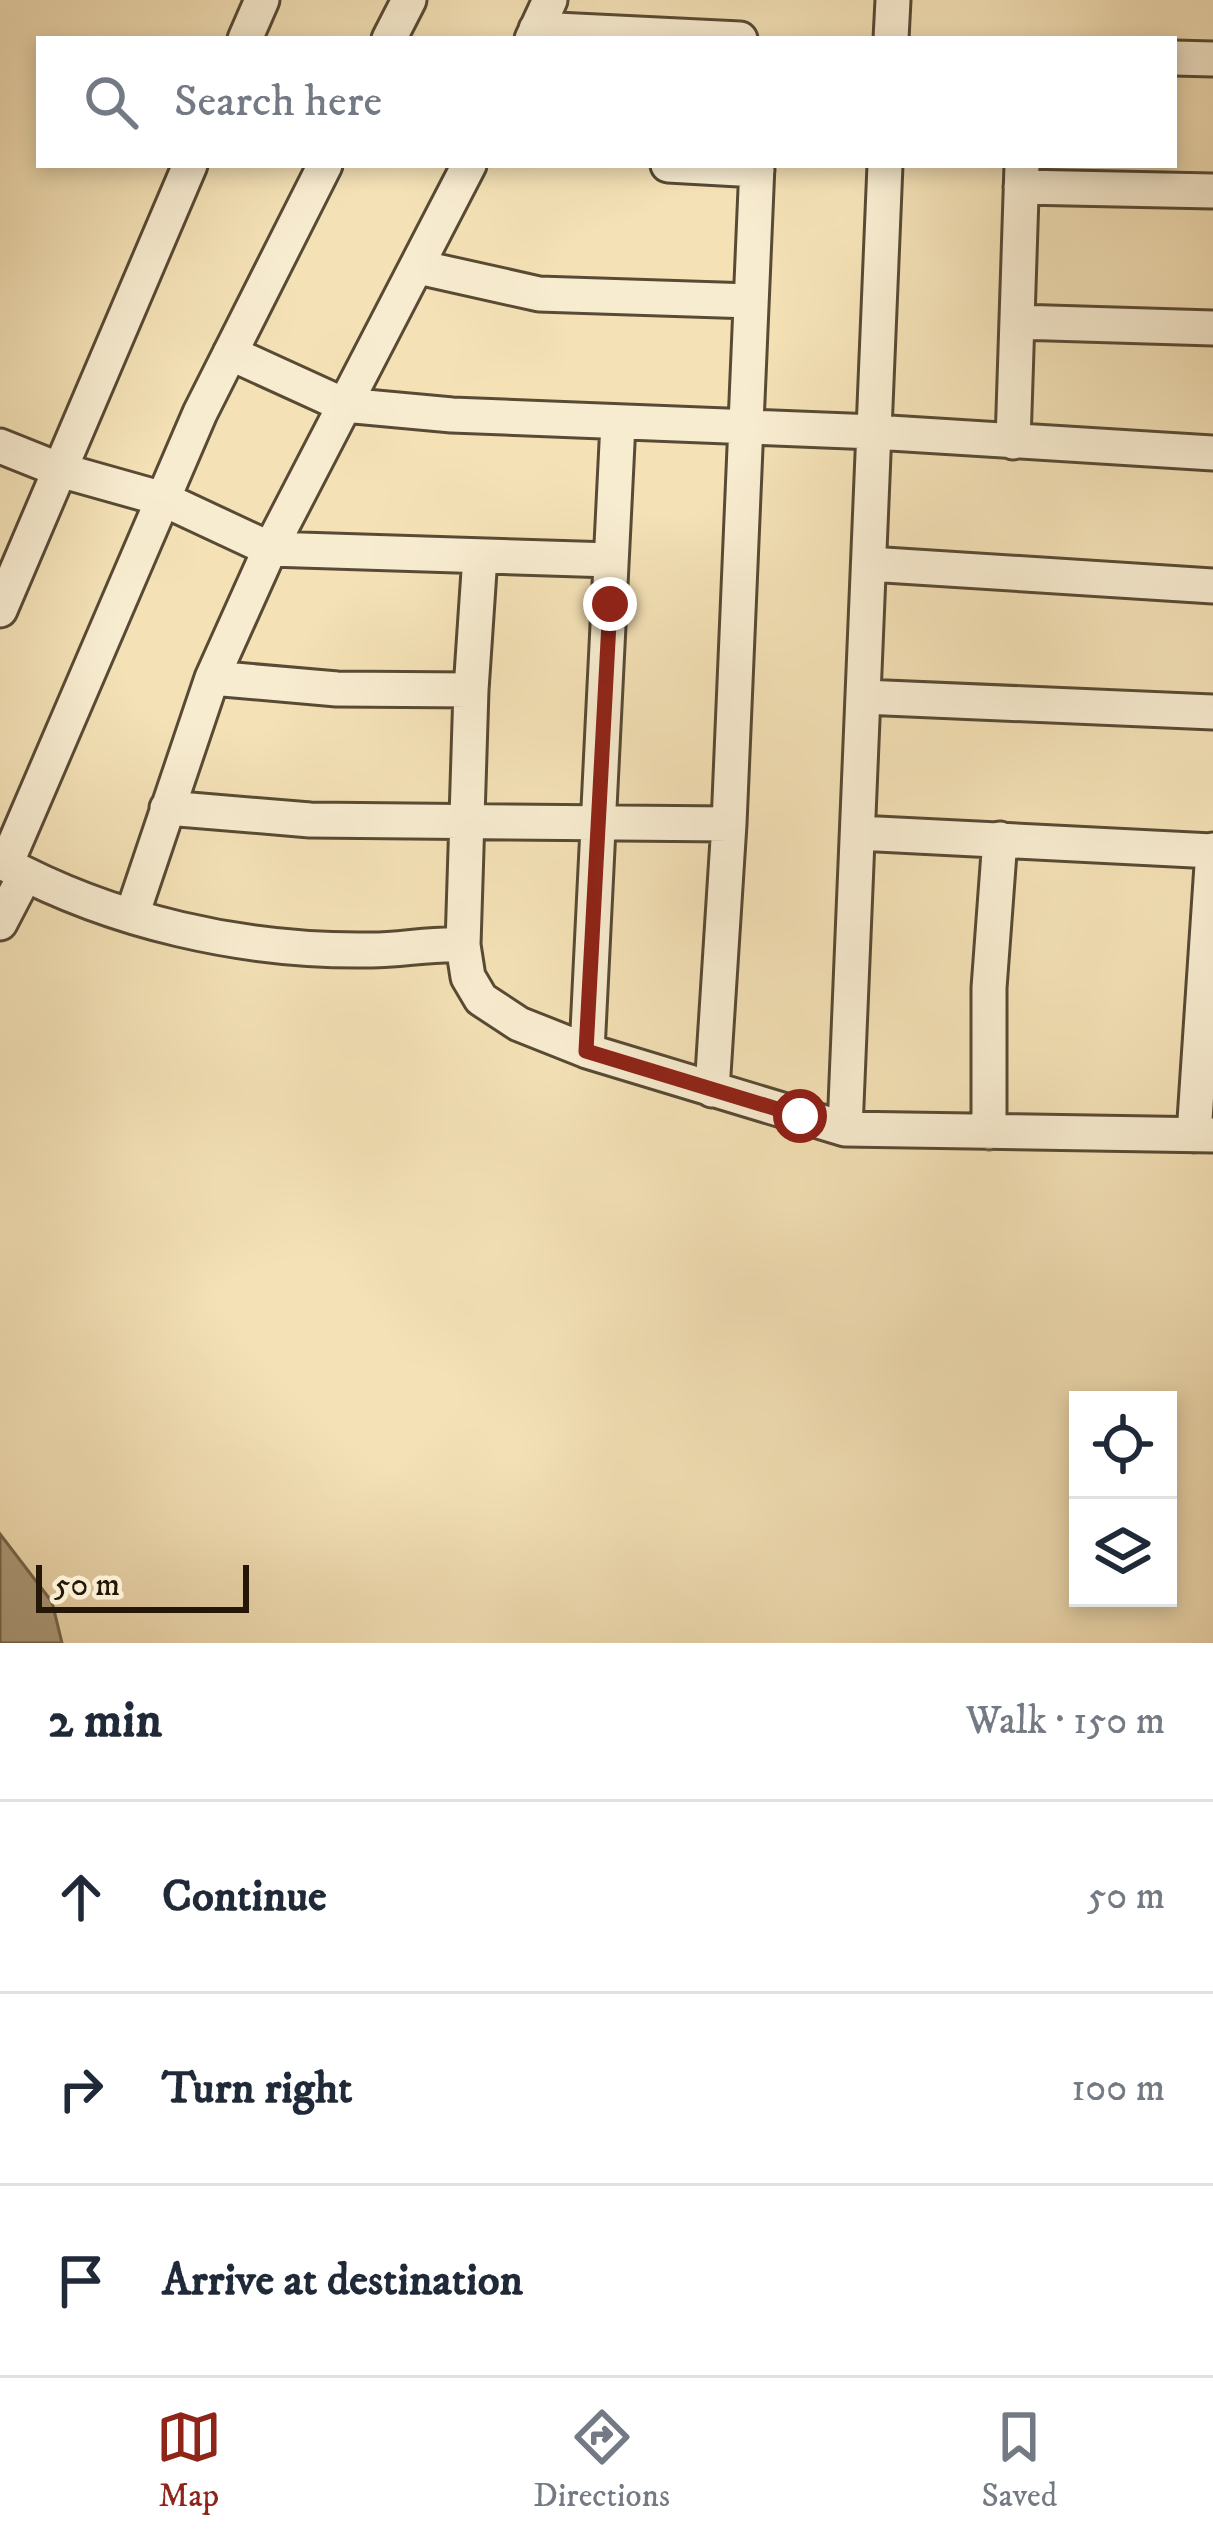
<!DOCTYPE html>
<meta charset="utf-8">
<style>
:root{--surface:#fff;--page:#f6f6f7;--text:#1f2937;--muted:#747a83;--line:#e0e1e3;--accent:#8f2418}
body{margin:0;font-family:"IM FELL DW Pica",serif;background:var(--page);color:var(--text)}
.controls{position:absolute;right:36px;bottom:36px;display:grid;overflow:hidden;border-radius:0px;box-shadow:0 6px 18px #0003}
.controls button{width:108px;height:108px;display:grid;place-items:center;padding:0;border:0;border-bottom:3px solid var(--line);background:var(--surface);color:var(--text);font:60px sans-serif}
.scale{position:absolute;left:36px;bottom:30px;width:213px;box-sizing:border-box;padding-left:12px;border:6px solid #241708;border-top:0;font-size:33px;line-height:42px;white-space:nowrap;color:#241708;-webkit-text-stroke:9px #f8ecd0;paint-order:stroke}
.stop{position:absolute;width:36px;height:36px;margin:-27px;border:9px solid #8f2418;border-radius:50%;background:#fff}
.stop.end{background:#8f2418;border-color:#fff;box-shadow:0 3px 12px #0008}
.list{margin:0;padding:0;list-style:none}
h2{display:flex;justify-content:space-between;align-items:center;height:156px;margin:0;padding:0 48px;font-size:51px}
h2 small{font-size:39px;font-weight:400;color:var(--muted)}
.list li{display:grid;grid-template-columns:78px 1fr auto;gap:36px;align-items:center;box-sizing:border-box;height:192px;padding:0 48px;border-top:3px solid var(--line)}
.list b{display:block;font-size:45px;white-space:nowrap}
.list em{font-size:39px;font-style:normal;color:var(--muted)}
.icon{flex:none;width:66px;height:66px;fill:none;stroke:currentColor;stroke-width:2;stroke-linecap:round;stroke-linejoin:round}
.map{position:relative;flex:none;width:1213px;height:1643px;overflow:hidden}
.search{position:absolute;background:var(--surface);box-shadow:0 6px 18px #0003;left:36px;right:36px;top:36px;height:132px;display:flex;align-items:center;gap:30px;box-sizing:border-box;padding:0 42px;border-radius:0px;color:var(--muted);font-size:45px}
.sheet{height:732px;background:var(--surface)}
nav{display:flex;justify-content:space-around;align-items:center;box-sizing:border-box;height:168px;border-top:3px solid var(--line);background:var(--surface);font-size:33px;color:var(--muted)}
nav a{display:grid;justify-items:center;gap:6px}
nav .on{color:var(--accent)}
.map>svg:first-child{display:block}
.water{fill:#ad9c7b;stroke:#76674d;stroke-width:3}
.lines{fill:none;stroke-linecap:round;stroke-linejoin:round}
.street-casing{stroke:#584a34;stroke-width:39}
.street{stroke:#f8ecd0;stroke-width:33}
.route{stroke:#8f2418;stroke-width:15}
</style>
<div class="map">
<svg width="1213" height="1643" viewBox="0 0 1213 1643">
<rect width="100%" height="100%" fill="#f4e1b6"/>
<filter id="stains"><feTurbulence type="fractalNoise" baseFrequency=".00167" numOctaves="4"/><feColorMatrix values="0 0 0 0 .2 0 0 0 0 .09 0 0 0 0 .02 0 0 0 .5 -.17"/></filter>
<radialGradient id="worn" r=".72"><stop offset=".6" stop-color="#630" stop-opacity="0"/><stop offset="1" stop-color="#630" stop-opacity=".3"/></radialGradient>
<path class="water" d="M0,1534l52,68 10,41h-62z"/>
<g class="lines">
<g class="street-casing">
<path id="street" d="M536,29l204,10
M245,39l17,-39
M389,39l20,-39
M532,39l18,-39
M891,39l2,-39
M1174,58l39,1
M668,165l89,5
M1021,187l192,4
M418,267l121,27 212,7
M1017,322l196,6
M230,353l114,52 108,10 422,17 339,21
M1013,442l9,-277
M0,446l60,24 103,29 107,50 341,11
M869,564l344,22
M0,610l190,-445
M212,678l125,11 134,1
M863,697l350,15
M167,808l143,12 419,4
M858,833l355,18
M0,861c111,61 244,91 371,89 31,0 61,-7 92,-5l8,-255 9,-134
M6,864l194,-451 125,-248
M132,915l80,-237 58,-129 199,-384
M0,923l24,-46
M463,945l5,32 13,22 38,25 68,27 258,78 368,6
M587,1051l31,-628
M712,1090l17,-266 28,-659
M845,1129l40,-964
M989,1132v-144l11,-149
M1194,1135l19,-285"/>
</g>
<use href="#street" class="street"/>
</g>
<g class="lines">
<path class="route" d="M610,604l-24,447 214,65"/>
</g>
<rect width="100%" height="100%" filter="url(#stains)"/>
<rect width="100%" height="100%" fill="url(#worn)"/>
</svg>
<div class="controls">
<button><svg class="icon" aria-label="locate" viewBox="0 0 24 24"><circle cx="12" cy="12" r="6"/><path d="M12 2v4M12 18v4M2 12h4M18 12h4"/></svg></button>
<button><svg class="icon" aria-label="layers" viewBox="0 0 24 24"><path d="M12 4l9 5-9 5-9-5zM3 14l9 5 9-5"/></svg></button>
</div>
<div class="scale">50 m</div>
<div class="stop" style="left:800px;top:1116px"></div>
<div class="stop end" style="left:610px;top:604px"></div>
<div class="search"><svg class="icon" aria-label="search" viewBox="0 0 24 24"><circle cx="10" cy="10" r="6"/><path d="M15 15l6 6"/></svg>Search here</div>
</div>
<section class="sheet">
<h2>2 min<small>Walk · 150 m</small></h2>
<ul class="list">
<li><svg class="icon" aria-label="ahead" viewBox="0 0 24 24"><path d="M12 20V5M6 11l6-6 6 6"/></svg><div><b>Continue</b></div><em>50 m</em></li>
<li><svg class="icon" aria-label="right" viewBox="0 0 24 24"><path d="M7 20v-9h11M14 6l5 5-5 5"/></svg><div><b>Turn right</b></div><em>100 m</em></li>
<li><svg class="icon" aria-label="arrive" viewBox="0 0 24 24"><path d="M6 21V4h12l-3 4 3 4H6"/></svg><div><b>Arrive at destination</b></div></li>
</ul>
</section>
<nav>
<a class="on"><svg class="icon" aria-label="map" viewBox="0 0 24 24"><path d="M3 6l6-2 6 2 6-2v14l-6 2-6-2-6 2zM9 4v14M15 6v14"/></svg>Map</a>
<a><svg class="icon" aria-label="directions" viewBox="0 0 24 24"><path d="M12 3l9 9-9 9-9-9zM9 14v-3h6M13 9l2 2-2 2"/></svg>Directions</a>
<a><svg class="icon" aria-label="saved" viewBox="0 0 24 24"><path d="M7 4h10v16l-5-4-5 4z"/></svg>Saved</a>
</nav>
